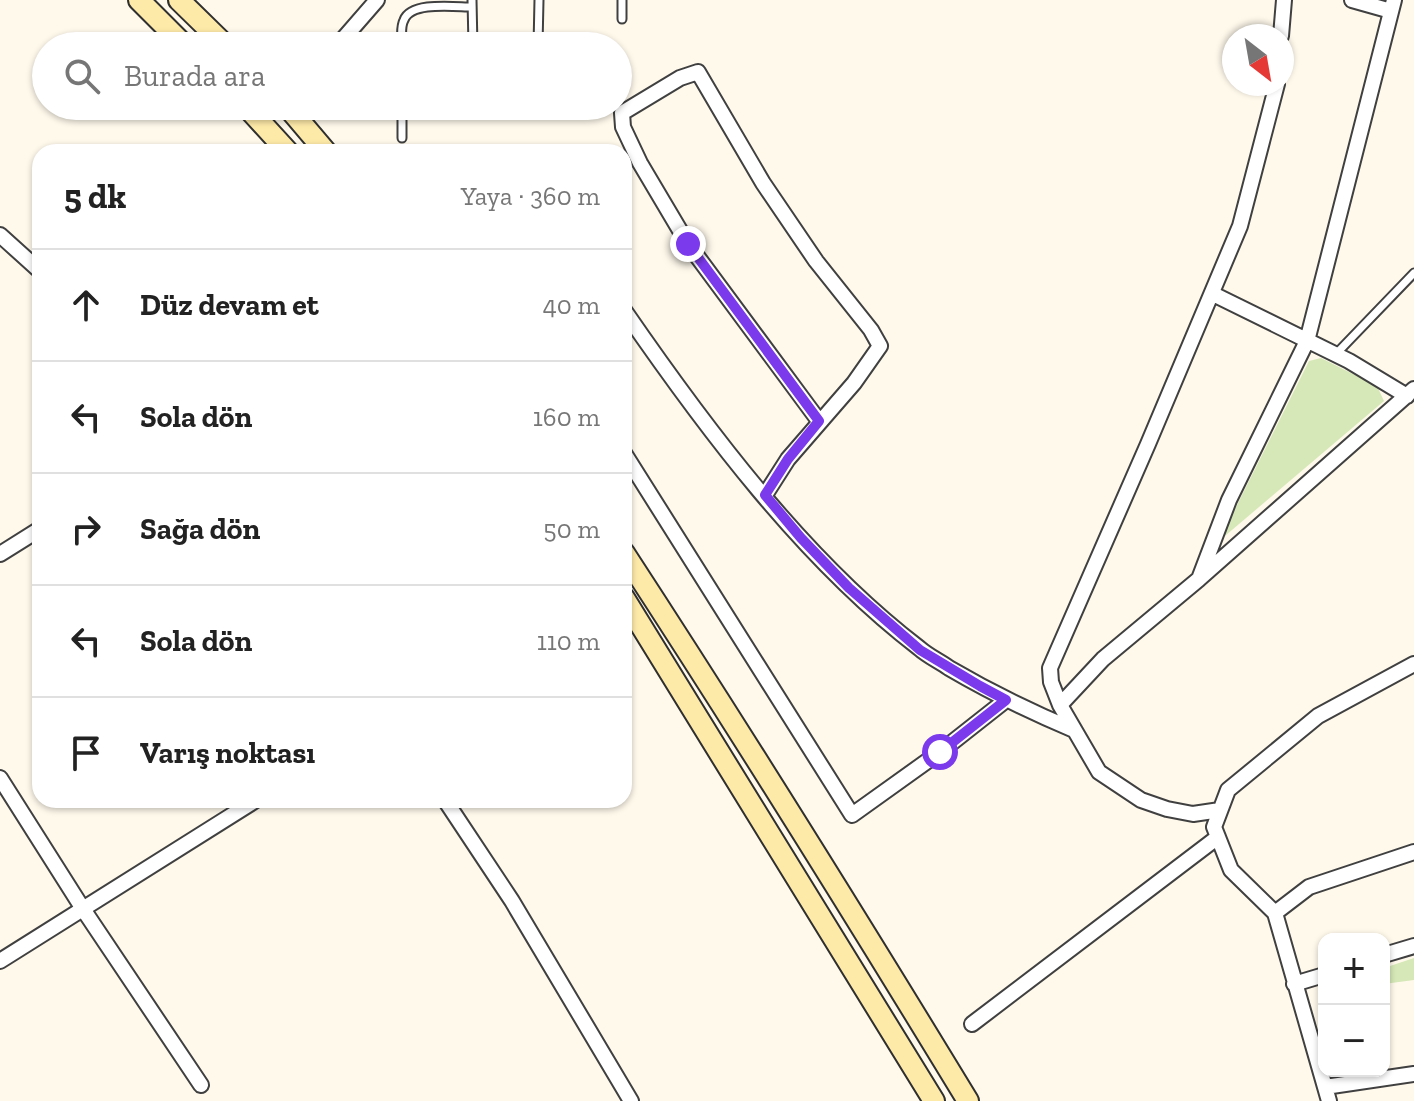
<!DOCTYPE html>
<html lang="tr">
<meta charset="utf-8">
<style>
:root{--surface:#fff;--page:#f2f2f2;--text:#222;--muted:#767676;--line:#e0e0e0}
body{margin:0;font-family:"Zilla Slab",serif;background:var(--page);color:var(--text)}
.controls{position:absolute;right:24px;bottom:24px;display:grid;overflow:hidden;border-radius:16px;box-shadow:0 2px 6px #0004}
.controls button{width:72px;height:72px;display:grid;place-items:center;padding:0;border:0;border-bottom:2px solid var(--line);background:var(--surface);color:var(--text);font:40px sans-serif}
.compass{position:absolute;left:1222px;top:24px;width:72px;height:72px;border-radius:50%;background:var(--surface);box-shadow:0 2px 6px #0004;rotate:149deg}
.stop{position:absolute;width:24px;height:24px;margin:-18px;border:6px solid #7c3aed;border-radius:50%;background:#fff}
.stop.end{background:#7c3aed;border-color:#fff;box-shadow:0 2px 8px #0008}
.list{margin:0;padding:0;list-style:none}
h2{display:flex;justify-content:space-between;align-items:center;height:104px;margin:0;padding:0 32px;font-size:34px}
h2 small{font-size:26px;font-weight:400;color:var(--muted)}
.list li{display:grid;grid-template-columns:52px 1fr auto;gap:24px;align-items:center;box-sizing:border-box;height:112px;padding:0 32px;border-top:2px solid var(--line)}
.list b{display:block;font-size:30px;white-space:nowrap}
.list em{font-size:26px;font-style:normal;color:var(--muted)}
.icon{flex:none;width:44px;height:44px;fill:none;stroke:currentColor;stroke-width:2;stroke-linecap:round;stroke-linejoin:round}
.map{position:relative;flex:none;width:1414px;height:1101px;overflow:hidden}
.search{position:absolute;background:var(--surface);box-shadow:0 2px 6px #0004;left:32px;top:32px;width:600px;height:88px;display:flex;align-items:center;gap:20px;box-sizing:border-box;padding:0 28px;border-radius:44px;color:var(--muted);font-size:30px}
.panel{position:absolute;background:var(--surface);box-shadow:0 2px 6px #0004;left:32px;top:144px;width:600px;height:664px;border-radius:24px}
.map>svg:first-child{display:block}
.green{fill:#d6e8b7}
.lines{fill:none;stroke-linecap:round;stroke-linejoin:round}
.lane-casing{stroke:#404040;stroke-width:11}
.street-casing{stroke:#404040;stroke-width:18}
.secondary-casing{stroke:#2f2f2f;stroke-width:24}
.lane{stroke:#fff;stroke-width:7}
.street{stroke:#fff;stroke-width:14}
.secondary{stroke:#feeaa8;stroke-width:20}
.route{stroke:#7c3aed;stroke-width:10}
</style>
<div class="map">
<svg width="1414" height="1101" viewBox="0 0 1414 1101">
<rect width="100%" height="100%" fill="#fff9ec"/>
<path class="green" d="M1321,358l56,28 7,15 -165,140 90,-180z
M1414,958v22l-30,4v-16z"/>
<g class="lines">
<g class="lane-casing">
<path id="lane" d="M472,0l1,46
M622,19v-19
M402,46c0,-8 -2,-19 2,-26 7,-19 51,-13 68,-13
M538,46l1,-46
M402,106v32
M1335,355l79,-82"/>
</g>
<g class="street-casing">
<path id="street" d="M1352,0l39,11
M1281,36l3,-36
M337,46l40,-46
M0,235l40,36
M1213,294l136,67 58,35
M624,310c82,119 180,250 295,338 9,8 20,13 30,20 41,24 82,44 125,62
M624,453l228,362 88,-63 66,-52
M765,495l23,-36 66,-76 26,-37 -9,-16 -55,-69 -53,-78 -65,-111 -18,6 -58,35 1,14 17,36 48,81 131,177
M0,554l40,-25
M1199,579l30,-79 78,-159 87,-341
M1060,705l43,-46 96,-80 215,-190
M0,778l83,131 118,176
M445,800l67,101 119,200
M1220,810l-27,4 -26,-5 -26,-9 -42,-28 -39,-67 -9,-23 -1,-14 98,-224 92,-218 37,-142
M1275,913l34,-26 105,-35
M1384,955l30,-9
M0,961l256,-161
M1294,984l30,-9
M972,1024l246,-187
M1325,1087l89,-13
M1329,1101l-54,-188 -44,-43 -17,-43 14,-37 90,-74 96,-52"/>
</g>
<g class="secondary-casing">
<path id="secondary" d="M139,0l46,46
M179,0l47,46
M246,106l42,46
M287,106l39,46
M624,553c118,181 232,364 344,548
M624,598l310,503"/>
</g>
<use href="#lane" class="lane"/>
<use href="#street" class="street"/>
<use href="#secondary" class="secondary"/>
</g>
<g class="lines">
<path class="route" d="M688,244l131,177 -31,38 -23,36 36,43 48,50 71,62 60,36 26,14 -66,52"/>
</g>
</svg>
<div class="controls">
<button>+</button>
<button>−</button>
</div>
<svg class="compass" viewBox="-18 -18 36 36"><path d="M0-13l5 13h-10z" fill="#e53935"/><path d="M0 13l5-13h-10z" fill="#767676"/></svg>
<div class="stop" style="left:940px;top:752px"></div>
<div class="stop end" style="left:688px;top:244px"></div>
<div class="search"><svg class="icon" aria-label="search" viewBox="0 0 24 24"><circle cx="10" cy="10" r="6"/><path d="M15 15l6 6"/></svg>Burada ara</div>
<section class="panel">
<h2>5 dk<small>Yaya · 360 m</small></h2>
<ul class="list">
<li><svg class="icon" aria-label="ahead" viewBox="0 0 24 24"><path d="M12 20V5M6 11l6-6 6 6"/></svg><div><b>Düz devam et</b></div><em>40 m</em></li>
<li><svg class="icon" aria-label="left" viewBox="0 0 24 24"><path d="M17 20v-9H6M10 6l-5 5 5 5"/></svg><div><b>Sola dön</b></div><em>160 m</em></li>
<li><svg class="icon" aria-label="right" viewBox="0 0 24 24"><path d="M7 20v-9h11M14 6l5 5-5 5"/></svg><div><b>Sağa dön</b></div><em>50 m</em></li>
<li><svg class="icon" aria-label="left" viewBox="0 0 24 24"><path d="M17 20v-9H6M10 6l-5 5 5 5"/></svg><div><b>Sola dön</b></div><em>110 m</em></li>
<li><svg class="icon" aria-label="arrive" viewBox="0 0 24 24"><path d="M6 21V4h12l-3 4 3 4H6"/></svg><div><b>Varış noktası</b></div></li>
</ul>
</section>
</div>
